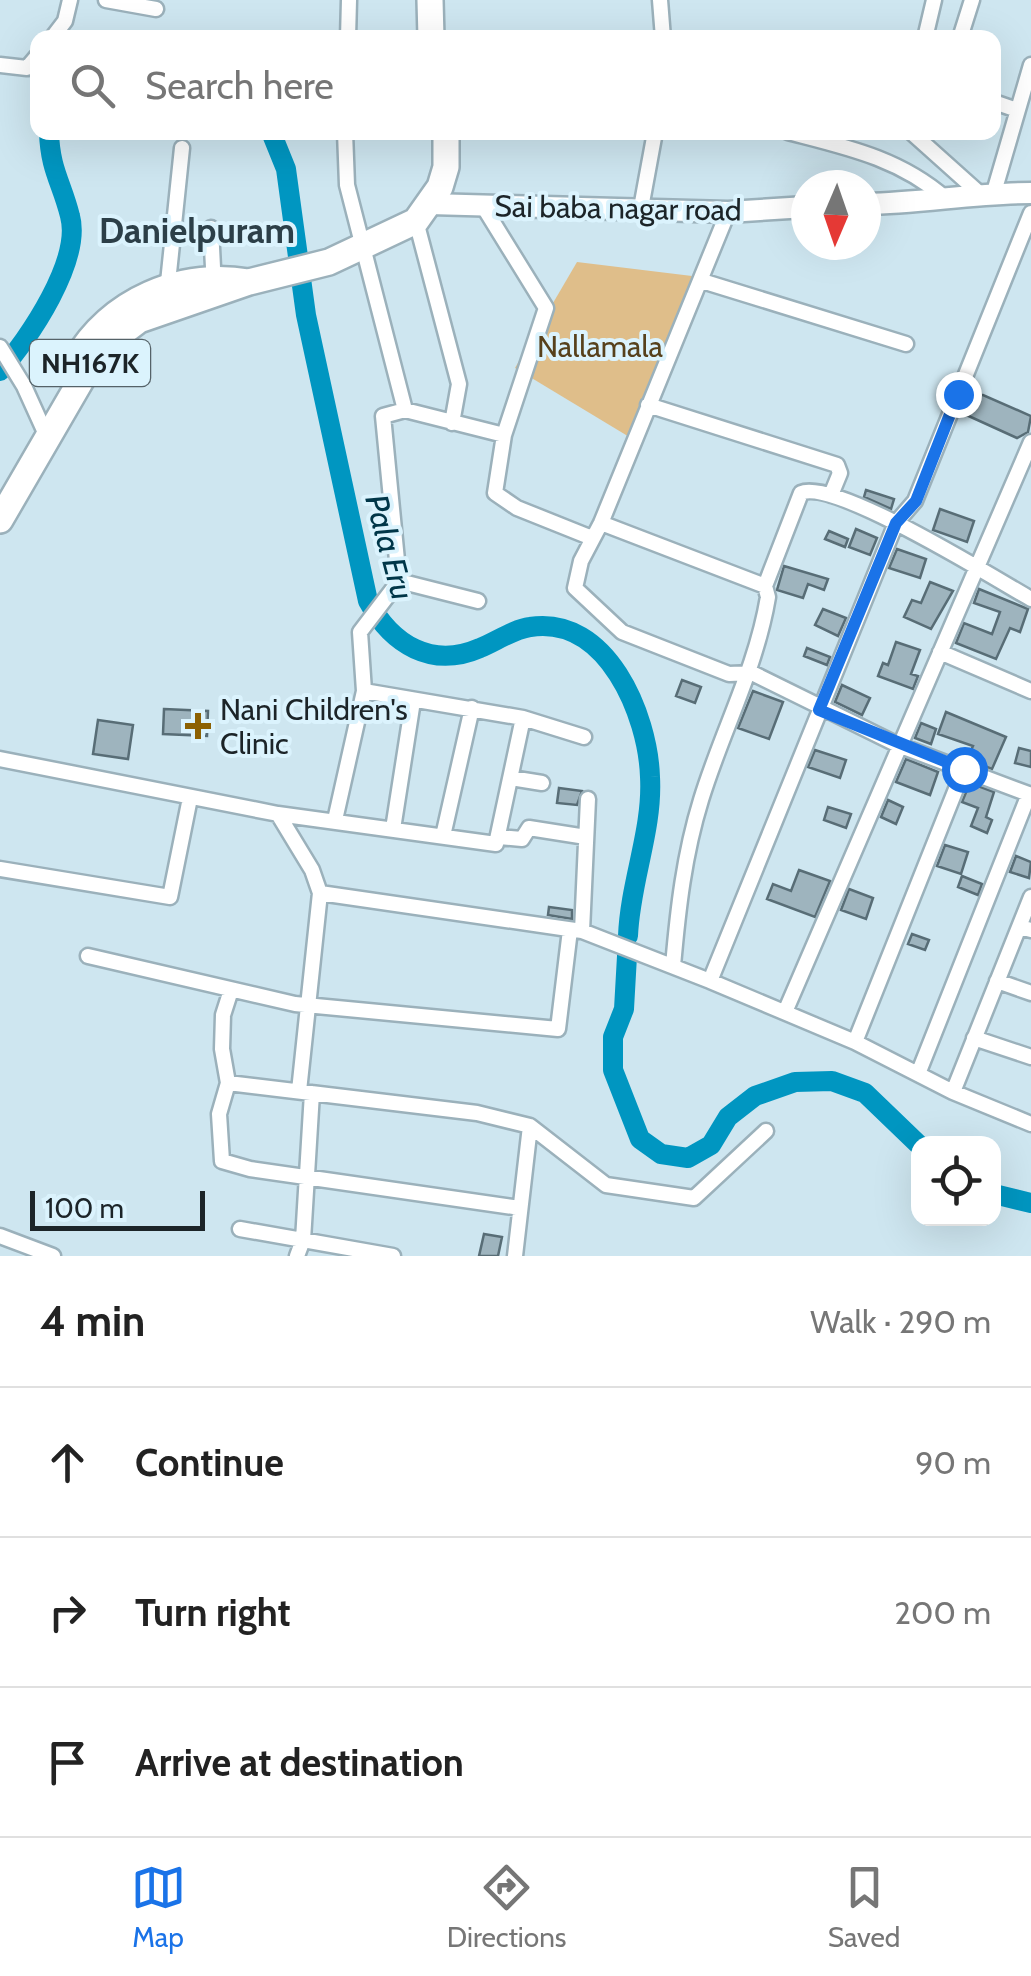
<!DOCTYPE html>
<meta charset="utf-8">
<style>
:root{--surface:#fff;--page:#f2f2f2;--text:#222;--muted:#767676;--line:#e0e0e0;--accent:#1a73e8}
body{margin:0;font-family:Cabin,sans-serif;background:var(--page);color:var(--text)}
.controls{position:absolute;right:30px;bottom:30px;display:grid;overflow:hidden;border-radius:20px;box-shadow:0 10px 40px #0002}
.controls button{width:90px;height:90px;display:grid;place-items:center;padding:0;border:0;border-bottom:2px solid var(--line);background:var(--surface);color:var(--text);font:50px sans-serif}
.compass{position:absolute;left:791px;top:170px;width:90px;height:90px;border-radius:50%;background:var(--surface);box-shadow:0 10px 40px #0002;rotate:182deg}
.scale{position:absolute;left:30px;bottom:25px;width:175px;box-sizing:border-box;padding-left:10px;border:5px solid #1c2428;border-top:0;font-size:28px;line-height:35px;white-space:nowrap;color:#1c2428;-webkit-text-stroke:8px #dbf3fd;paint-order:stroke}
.stop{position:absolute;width:30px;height:30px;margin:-22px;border:8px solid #1a73e8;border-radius:50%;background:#fff}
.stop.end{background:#1a73e8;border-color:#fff;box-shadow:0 2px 10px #0008}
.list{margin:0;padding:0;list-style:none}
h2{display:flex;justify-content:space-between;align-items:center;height:130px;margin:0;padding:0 40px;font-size:42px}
h2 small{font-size:32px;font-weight:400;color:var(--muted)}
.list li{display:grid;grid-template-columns:65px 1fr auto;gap:30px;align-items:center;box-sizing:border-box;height:150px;padding:0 40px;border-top:2px solid var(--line)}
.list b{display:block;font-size:38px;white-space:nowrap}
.list em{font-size:32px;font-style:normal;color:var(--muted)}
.icon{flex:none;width:55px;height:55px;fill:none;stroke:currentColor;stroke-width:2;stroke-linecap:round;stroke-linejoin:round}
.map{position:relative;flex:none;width:1031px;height:1256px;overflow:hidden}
.search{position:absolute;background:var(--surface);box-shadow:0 10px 40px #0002;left:30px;right:30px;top:30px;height:110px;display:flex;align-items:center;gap:25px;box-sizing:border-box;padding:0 35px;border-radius:20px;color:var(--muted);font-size:38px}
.sheet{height:580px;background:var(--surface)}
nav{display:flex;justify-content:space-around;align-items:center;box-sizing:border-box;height:140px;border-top:2px solid var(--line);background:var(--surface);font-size:28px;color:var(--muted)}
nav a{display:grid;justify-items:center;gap:5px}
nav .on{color:var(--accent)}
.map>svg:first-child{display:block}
.green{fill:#dfbe8a}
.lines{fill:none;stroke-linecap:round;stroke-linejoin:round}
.river{stroke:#0096c1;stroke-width:20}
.building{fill:#9eb4be;stroke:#586d76;stroke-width:2.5}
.street-casing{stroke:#9bb1bb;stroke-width:19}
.secondary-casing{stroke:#9bb1bb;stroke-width:25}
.highway-casing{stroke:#9bb1bb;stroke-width:30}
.street{stroke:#fff;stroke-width:14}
.secondary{stroke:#fff;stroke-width:20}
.highway{stroke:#fff;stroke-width:25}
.route{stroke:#1a73e8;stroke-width:12}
.poi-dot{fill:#8c6103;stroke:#dbf3fd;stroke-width:4}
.labels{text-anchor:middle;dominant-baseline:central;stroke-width:8;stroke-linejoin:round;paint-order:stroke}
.shield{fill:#dbf3fd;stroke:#556268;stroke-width:2.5}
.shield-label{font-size:28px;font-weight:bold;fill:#1c2428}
.street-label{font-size:30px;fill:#1c2428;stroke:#dbf3fd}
.park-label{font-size:30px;fill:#57411c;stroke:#dbf3fd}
.poi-label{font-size:30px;fill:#1c2428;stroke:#dbf3fd;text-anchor:start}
.water-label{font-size:32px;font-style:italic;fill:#003648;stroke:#dbf3fd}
.quarter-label{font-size:35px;font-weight:bold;fill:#2c3f48;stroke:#dbf3fd}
</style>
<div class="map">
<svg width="1031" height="1256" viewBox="0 0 1031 1256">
<rect width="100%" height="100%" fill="#cee6f0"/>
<path class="green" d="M577,262l115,14 -61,162 -116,-70z"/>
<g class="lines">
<path class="river" d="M271,132l15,37 20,146 62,286c24,44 64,68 112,47 15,-6 34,-19 50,-21 77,-12 118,88 120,150 3,53 -20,105 -22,159
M0,371c29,-32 82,-111 70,-155 -8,-33 -20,-46 -21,-84
M627,956l-3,53 -11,28v33l27,69 21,15 27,4 23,-13 17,-28 27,-21 40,-14 37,-1 33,12 53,51
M994,1194l37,9"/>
</g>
<path class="building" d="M969,395h14l48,21 -3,16 -11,6 -55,-25z
M866,490l28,9 -3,10 -27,-12z
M940,509l34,12 -7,21 -34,-12z
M856,529l21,9 -7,17 -21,-8z
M829,531l19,8 -3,8 -20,-8z
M897,549l29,10 -6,19 -31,-10z
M784,566l44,13 -4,11 -16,-6 -5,14 -26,-8z
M930,582l23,9 -22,38 -27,-12 8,-17 9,3z
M979,589l49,20 -8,23 -10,-4 -14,31 -40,-16 8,-20 28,11 8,-22 -26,-9z
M823,609l23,9 -8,18 -23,-11z
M896,642l24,8 -9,24 7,2 -5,13 -35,-13 5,-13 5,2z
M807,648l23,9 -3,8 -23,-9z
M682,680l19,7 -6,16 -19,-7z
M842,685l28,13 -8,17 -27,-13z
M753,691l30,11 -14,37 -31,-11z
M164,709l44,2 -1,25 -44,-2z
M946,712l60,25 -14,32 -25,-10 6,-13 -35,-12z
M98,720l35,5 -5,34 -35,-5z
M921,723l15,6 -5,15 -16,-6z
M1019,748l12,3v16l-16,-4z
M815,750l31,10 -6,18 -32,-11z
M906,759l32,13 -8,23 -34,-13z
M970,783l24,9 -8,25 6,3 -5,13 -16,-7 7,-18 -16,-6z
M559,788l23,3 -5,14 -20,-2z
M888,800l15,7 -7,17 -15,-7z
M828,807l23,7 -5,14 -22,-8z
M945,845l23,7 -7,22 -24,-8z
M1016,856l15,6 -2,16 -19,-6z
M799,870l31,11 -15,36 -48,-18 6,-15 18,7z
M962,876l20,8 -4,11 -20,-8z
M849,889l24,9 -7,21 -25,-9z
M549,907l23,3v9l-24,-4z
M912,934l17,6 -4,10 -17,-6z
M484,1234l18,3 -4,19h-19z"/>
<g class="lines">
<g class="street-casing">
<path id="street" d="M106,0l50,9
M660,0l3,38
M52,38l13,-17 5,-21
M348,38l1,-38
M925,38l9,-38
M960,38l12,-38
M0,65l27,3 11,-13
M994,102l23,8
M345,132l2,53 58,225 99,25
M788,132c58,15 111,26 157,66
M911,132l67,60
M994,192l37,-127
M483,206l63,102 -42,127 -9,58 22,15 75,30
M641,208l14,-76
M728,212l-127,311 -20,38 -6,27 47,44 107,42 23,-1 146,72 133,50
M416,221l43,163 -7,39
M211,228l3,59
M702,281l204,63
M167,292l15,-144
M0,347l24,39 24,53
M648,405l189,60 3,8 -9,22
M601,523l164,63
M399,581l-16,-165 22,-6
M940,652l91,39
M364,691l159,27 61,19
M0,759l278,55 34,56 8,23 262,38 128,50 186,-458 19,-22 116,-288
M511,778l31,5
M278,814l218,30 27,-126
M335,820l29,-129 -4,-59 39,-51 79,20
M393,829l20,-128
M443,836l29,-128
M499,837l23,2 7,-11 57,9
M0,869l170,28 20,-99
M1031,897l-12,30 12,3
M1019,927l-66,165 78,32
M582,931l6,-132
M88,956l207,48 263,25 12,-99
M673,966c5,-57 11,-111 28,-166 21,-69 55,-131 67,-203l-3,-11 36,-93c33,-15 193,85 230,106
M710,981l145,61 98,50
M997,981l34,12
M231,990l-8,25 -1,34 6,34 -9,31 3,47 28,8 270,39
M785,1012l246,-570
M974,1038l57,19
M855,1042l109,-273
M918,1074l111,-280
M228,1083l249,30 53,13 -15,130
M299,1091l21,-198
M530,1126l76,59 88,13 72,-67
M240,1229l153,27
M0,1236l53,20
M297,1256l6,-16 9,-147"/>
</g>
<g class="secondary-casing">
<path id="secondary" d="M430,204l298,8 78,-5
M866,204c56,-1 109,-11 165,-11"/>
</g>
<g class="highway-casing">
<path id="highway" d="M430,0l1,38
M75,361c36,-61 104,-90 174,-79
M0,520l98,-169 41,-31 110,-38 80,-20 87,-41 24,-34 6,-20v-35"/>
</g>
<use href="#street" class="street"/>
<use href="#secondary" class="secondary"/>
<use href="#highway" class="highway"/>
</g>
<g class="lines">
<path class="route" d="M958,394l-42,107 -20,22 -77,187 145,59"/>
</g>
<path class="poi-dot" d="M193 711h10v10h10v10h-10v10h-10v-10h-10v-10h10z"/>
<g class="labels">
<rect class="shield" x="30" y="340" width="120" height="46" rx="8"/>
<g class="shield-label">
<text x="90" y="363">NH167K</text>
</g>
<g class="street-label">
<text transform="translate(618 208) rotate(1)">Sai baba nagar road</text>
</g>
<g class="park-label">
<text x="600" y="346">Nallamala</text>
</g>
<g class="poi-label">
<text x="220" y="709">Nani Children's<tspan x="220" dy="34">Clinic</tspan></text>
</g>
<g class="water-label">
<text transform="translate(390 547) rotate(75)">Pala Eru</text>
</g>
<g class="quarter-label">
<text x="197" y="230">Danielpuram</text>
</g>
</g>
</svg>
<div class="controls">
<button><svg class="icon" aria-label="locate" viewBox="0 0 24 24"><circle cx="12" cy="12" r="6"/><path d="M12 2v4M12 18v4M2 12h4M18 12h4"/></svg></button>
</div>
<svg class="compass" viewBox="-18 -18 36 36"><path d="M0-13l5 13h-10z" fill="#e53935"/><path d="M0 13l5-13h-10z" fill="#767676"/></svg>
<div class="scale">100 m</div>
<div class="stop" style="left:964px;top:769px"></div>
<div class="stop end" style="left:958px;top:394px"></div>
<div class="search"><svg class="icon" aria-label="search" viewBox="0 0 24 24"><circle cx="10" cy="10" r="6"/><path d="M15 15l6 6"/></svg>Search here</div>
</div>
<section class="sheet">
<h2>4 min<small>Walk · 290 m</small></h2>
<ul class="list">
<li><svg class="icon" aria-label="ahead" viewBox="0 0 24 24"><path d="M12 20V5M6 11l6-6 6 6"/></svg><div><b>Continue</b></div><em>90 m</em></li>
<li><svg class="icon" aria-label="right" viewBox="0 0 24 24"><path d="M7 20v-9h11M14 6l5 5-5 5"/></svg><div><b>Turn right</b></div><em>200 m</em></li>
<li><svg class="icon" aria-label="arrive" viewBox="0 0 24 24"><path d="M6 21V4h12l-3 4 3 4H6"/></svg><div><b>Arrive at destination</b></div></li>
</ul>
</section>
<nav>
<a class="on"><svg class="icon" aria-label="map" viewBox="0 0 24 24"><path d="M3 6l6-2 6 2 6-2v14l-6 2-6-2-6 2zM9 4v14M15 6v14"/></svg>Map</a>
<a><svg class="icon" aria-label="directions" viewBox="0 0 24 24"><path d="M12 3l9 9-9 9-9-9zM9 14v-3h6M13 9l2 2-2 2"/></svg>Directions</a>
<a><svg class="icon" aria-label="saved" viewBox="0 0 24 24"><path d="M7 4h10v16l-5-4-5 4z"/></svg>Saved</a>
</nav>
